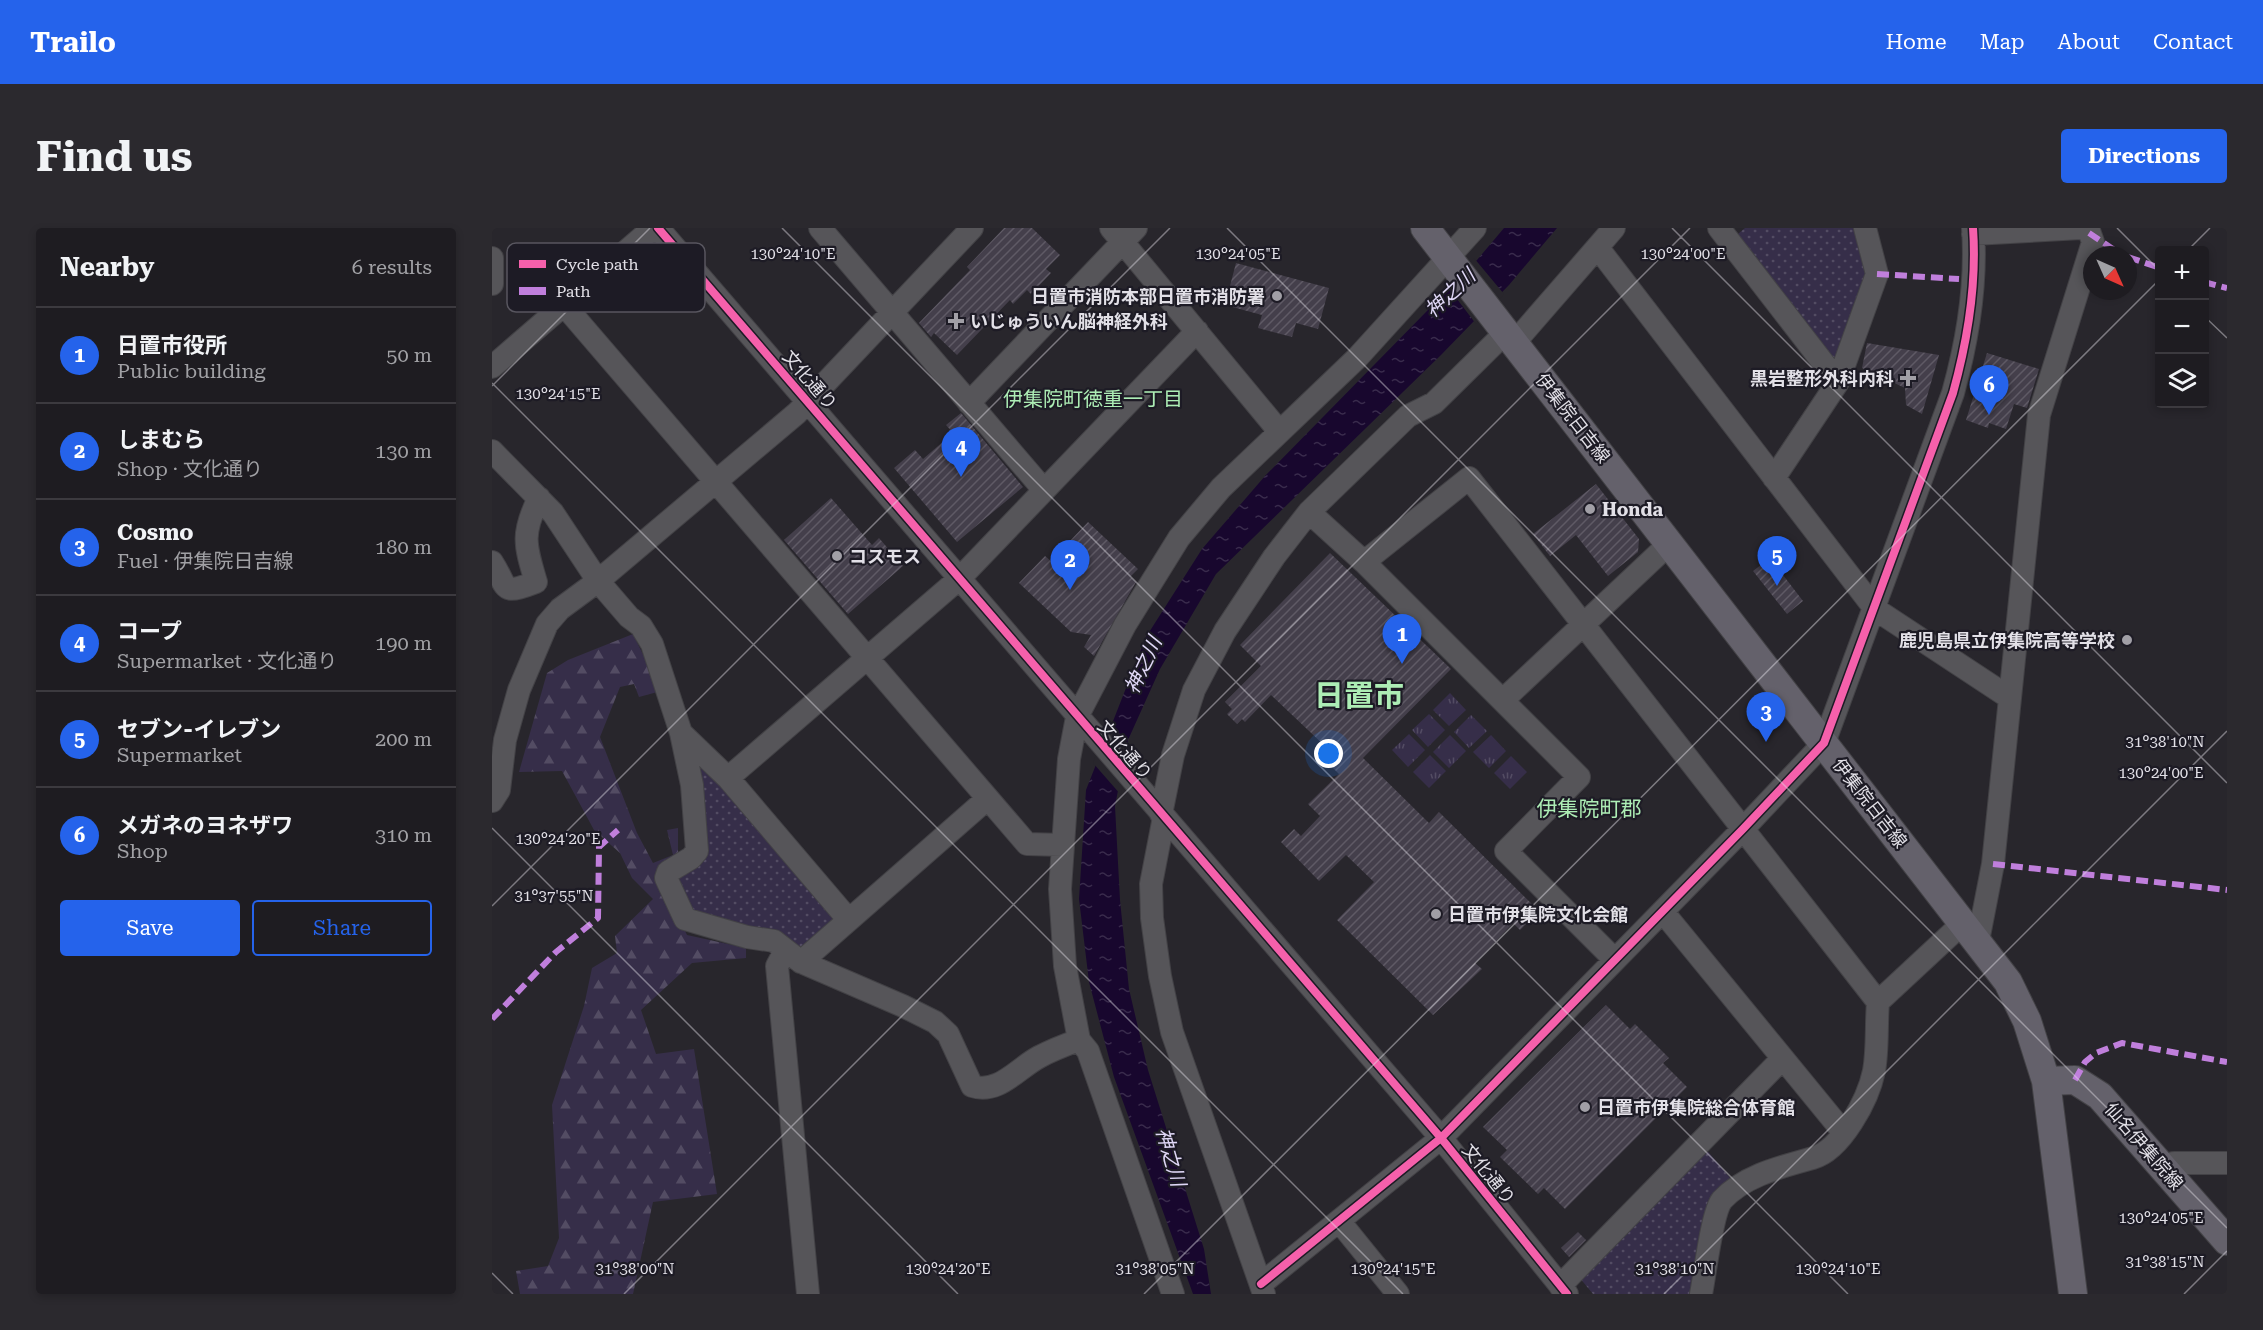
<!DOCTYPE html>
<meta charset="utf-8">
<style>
:root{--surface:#1e1c21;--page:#2b292e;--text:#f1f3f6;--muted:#a1a1a5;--line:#3c3a3f;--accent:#2563eb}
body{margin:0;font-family:"Roboto Serif","Noto Sans JP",serif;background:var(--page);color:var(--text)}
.controls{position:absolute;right:18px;top:18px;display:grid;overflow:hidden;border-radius:6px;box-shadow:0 3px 9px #0003}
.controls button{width:54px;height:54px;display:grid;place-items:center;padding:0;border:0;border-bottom:2px solid var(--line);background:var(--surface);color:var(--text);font:30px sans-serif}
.compass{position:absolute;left:1591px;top:18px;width:54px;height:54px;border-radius:50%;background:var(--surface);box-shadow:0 3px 9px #0003;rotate:135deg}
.you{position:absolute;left:837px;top:526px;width:21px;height:21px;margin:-15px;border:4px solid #fff;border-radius:50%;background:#1a73e8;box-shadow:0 0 0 9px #1a73e833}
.badge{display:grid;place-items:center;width:39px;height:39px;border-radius:50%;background:var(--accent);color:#fff;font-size:20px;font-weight:700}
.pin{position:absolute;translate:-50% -50px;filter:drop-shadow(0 2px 3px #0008)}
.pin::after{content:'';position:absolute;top:32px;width:21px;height:18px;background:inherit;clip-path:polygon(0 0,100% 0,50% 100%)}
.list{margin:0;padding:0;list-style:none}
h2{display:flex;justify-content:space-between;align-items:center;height:78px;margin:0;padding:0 24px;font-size:26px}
h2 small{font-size:20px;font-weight:400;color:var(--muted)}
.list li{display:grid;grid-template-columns:39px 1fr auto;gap:18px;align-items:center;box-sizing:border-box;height:96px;padding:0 24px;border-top:2px solid var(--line)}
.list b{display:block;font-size:22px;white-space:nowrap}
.list p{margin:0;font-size:20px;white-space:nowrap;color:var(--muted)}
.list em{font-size:20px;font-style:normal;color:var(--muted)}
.actions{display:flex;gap:12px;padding:18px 24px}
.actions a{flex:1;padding:14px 0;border:2px solid var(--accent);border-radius:6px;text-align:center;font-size:21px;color:var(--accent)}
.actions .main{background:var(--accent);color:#fff}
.icon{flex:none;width:33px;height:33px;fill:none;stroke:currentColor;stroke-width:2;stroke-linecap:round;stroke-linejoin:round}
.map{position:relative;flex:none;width:1735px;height:1066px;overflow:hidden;border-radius:6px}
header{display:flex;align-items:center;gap:36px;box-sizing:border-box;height:84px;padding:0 30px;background:var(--accent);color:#fff}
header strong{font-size:28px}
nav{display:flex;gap:33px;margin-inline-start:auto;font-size:21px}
.intro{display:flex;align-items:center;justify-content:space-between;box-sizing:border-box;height:144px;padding:0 36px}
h1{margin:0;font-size:42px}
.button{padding:15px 27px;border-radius:6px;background:var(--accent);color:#fff;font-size:21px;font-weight:700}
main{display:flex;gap:36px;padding:0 36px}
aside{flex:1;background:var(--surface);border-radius:6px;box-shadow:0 3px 9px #0003}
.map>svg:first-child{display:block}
.grass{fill:url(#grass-tufts)}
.forest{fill:url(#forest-firs)}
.park{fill:url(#park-dots)}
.water{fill:url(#water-ripples)}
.pier{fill:#28262c}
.building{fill:url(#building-hatch)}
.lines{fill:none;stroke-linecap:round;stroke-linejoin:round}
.minor-casing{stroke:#434246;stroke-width:24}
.major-casing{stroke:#434246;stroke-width:30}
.minor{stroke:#565559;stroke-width:22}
.major{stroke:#64616b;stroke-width:28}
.quiet{stroke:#c07fdc;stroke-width:6;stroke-dasharray:12 6;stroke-linecap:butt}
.cycleway-casing{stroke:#1d1b25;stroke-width:11}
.cycleway{stroke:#f560ab;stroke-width:8}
.ticks{fill:none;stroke:#e2e0e7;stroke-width:1.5;stroke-opacity:0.45}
.poi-dot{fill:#a19fa6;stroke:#1d1b25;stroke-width:2}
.labels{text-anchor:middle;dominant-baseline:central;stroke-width:4.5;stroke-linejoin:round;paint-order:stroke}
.poi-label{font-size:18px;font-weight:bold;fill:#e2e0e7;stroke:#1d1b25;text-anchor:start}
.street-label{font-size:18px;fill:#e2e0e7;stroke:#1d1b25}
.water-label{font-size:20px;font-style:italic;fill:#e0d8f7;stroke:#1d1b25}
.neighbourhood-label{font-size:20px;fill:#adedb5;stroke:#1d1b25}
.quarter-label{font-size:21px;fill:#adedb5;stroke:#1d1b25}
.town-label{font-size:30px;font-weight:bold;fill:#adedb5;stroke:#1d1b25}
.key{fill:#1d1b25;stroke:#58565f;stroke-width:1.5}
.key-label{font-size:16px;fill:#e2e0e7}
.ticks-label{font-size:15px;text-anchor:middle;fill:#e2e0e7;stroke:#1d1b25;stroke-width:4.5;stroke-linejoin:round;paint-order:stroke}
</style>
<header>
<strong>Trailo</strong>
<nav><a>Home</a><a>Map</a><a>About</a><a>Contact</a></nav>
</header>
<div class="intro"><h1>Find us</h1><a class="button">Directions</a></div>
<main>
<aside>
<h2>Nearby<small>6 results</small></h2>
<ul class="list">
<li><span class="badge">1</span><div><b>日置市役所</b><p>Public building</p></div><em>50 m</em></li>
<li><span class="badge">2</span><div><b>しまむら</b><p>Shop · 文化通り</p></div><em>130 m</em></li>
<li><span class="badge">3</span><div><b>Cosmo</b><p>Fuel · 伊集院日吉線</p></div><em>180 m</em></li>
<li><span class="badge">4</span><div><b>コープ</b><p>Supermarket · 文化通り</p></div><em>190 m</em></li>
<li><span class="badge">5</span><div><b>セブン-イレブン</b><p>Supermarket</p></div><em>200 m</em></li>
<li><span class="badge">6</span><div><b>メガネのヨネザワ</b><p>Shop</p></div><em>310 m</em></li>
</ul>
<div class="actions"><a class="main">Save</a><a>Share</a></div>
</aside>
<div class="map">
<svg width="1735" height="1066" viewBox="0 0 1735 1066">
<defs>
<pattern id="grass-tufts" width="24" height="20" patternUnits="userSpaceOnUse" patternTransform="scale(1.5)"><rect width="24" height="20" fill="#362e49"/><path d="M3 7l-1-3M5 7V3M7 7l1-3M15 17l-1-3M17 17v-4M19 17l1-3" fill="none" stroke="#534c63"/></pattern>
<pattern id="forest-firs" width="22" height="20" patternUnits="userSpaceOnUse" patternTransform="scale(1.5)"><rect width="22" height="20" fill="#362e49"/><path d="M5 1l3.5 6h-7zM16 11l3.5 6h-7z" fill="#534c63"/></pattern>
<pattern id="park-dots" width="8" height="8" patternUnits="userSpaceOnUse" patternTransform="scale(1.5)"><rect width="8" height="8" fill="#362e49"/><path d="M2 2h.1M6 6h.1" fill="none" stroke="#534c63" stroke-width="1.8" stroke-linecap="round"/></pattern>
<pattern id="water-ripples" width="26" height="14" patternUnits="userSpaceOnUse" patternTransform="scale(1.5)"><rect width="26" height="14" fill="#18072e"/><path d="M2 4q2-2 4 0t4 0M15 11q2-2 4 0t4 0" fill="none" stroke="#392b4c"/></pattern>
<pattern id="building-hatch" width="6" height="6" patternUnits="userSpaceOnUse" patternTransform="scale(1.5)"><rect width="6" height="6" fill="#443f4b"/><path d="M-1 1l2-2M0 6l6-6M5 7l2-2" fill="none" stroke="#5f5a65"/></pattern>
</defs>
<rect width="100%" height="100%" fill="#28262c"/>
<path class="grass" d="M958,465l16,17 -17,16 -16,-16z
M937,486l16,16 -17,17 -16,-17z
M979,487l16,16 -18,17 -15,-16z
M917,506l16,16 -17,17 -16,-17z
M958,507l16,16 -17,17 -16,-16z
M999,507l15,16 -17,17 -16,-16z
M938,527l16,16 -17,17 -16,-16z
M1019,528l16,16 -17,17 -16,-16z"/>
<path class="forest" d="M141,406l28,57 -22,6 -5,-13 -14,3 -20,50 37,96 16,30 20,-8 -6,-25 11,-2v31l-17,22 26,54 59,13v10l-54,5 -51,47 15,44 38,-5 23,145 -64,8 -20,92h-113l-4,-23 32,-5 11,-28 -7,-133 32,-99 8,-38 25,-15 -2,-17 38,-37 -21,-21 -12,-25 -26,-23 -32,-59 -43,1 28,-99 21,-13z"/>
<path class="park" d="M1253,0h112l13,46 -31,85 -8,2 -94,-120 1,-7z
M208,529l134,155v10l-32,28 -116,-38 -10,-38 21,-12 -4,-100z
M1213,920l31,37 -40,109h-103l-14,-17z"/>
<path class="water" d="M1012,0h53l-48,57 -68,70 -225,219 -56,95 -32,71 -13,66 5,94 9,89 19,81 56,179 7,45h-18l-79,-217 -25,-95 -10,-83 7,-109 60,-153 56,-88 63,-73 212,-216z"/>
<path class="pier" d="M982,30l30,36 -28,30 -29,-38z
M617,493l21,25 -9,49 -28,-32z"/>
<path class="building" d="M512,0h28l28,27 -14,14 5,4 -20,21 -4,-4 -14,14 -3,-4 -53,55 -23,-22 -3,4 -12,-14 51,-53 -3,-3z
M744,35l93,25 -11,41 -22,-6 -4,14 -34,-9 4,-13 -37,-10z
M1375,115l72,12 -17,59 -16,-9 -1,-17 -43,-20z
M1495,125l52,16 -12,39 -13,-4 -8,25 -17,-6 -1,5 -22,-8z
M469,185l62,74 -66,55 -63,-74 21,-18 8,9 30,-26 -7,-8z
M1104,256l43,55 -1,13 -30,24 -32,-41 -26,21 -17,-22z
M339,270l41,47 7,-7 24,28 -55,48 -64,-74z
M596,294l50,47 -8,8 6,5 -42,74 -10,-9 7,-12 -20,-3 -52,-49 26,-27 6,5z
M838,325l121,116 -88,89 66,65 10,-11 100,99 -19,19 -7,-7 -38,40 7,6 -49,46 -96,-95 37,-38 -28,-27 -27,26 -38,-39 13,-13 7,7 19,-20 -12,-12 31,-30 -19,-19 7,-7 -56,-53 -26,27 -3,-3 -5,5 -10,-10 5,-5 -7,-7 36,-36 -21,-21z
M1278,330l33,43 -16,13 -34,-43z
M1114,777l24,24 5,-5 34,34 -6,5 24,24 -122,122 -21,-21 -6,6 -38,-37 7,-7 -24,-23z
M1086,1004l8,8 -17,17 -8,-9z"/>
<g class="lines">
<g class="minor-casing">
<path id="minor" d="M166,0l783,910 126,156
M328,0l223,261
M619,0l168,203
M1227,0l119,154
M1481,6l108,-6
M1106,20l277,361 135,89
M0,30v26
M72,77l463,539 36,1
M1023,114l99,-114
M0,139l161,-139
M477,175l167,-175
M0,223l61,62 45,68 31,36 12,9 11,18 29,89 47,45
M1282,250l64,-96 39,-108 -12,-46
M817,284l55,50 215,215 -73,74 109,109
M0,334c17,26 7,34 44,20 -11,-37 -15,-48 3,-84
M872,334l105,-84 409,524
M1011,472l167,-157
M189,505l11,52 5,66 -6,7 -23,14 -2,6 19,41 62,18 27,4 27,21 102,44 32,16 13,12 24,52c26,9 46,-18 67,-29 13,-7 26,-12 40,-17
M0,573l7,-11 6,-50 14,-50 28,-66 13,-15 38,-28 199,-168 175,-185
M669,586l12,-59 21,-65 31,-59 49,-74 35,-45 99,-96 26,-13 72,-71
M672,589l-13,67 1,34 8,58 12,56 92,262
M1171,684l181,221
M356,691l-120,-141 232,-200 237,-247
M1486,713l15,-77 46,-449 54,-173 -5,-14
M293,723l-8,15 31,328
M309,734l186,-163
M1670,938l12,-3h53
M847,993l59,73
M769,1056l180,-146 302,-309 81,-86 129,-350c15,-54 24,-109 20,-165
M1068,1058l222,-227
M681,1066l-85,-243 -9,-11 -14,-74 -5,-77 9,-130 8,-42 48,-92 54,-87 42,-50 136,-130 118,-130
M1209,1066c4,-19 11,-82 21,-94 23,-25 59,-33 91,-42 28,-8 55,-58 61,-87 4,-22 2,-46 4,-69l85,-79"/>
</g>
<g class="major-casing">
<path id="major" d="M933,0l583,754 19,39 19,60 27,213
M1554,853l29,-1 25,16 127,145"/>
</g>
<use href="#minor" class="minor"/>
<use href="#major" class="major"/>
<path class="quiet" d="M1597,5l33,22
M1636,29l32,11
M1385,46l82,5
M1712,54l23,6
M1501,636l234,26
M0,791l64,-67 42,-34 1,-71 19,-17
M1583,852l10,-18 11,-9 26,-10 105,19"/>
<g class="cycleway-casing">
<path id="cycleway" d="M166,0l783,910 126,156
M769,1056l180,-146 302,-309 81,-86 129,-350c15,-54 24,-109 20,-165"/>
</g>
<use href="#cycleway" class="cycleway"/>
</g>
<path class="ticks" d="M290,0l1066,1066M735,0l1000,1000M1180,0l555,555M1625,0l43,43M1696,22l22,-22M1712,88l23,22M0,155l911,911M0,158l158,-158M0,600l466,466M0,678l678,-678M0,1045l21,21M132,1066l1066,-1066M652,1066l1016,-1015M1172,1066l563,-563M1692,1066l43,-43"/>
<g class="poi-dot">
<circle cx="785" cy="68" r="6"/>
<path d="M461 84h6v6h6v6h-6v6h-6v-6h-6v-6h6z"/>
<path d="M1413 141h6v6h6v6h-6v6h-6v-6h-6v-6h6z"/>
<circle cx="1098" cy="281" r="6"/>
<circle cx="345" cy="328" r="6"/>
<circle cx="1635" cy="412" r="6"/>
<circle cx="944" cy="686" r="6"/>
<circle cx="1093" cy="879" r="6"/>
</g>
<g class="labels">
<g class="poi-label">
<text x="773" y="68" text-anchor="end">日置市消防本部日置市消防署</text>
<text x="478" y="93">いじゅういん脳神経外科</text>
<text x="1402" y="150" text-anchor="end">黒岩整形外科内科</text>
<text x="1110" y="281">Honda</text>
<text x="357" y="328">コスモス</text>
<text x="1623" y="412" text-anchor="end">鹿児島県立伊集院高等学校</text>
<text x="956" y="686">日置市伊集院文化会館</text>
<text x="1105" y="879">日置市伊集院総合体育館</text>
</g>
<g class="street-label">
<text transform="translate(318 152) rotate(49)">文化通り</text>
<text transform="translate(1081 190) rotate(52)">伊集院日吉線</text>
<text transform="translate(633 522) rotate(49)">文化通り</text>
<text transform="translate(1378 575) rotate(52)">伊集院日吉線</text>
<text transform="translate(1652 918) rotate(49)">仙名伊集院線</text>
<text transform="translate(997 946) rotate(51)">文化通り</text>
</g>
<g class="water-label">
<text transform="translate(958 65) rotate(-43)">神之川</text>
<text transform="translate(651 437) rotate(-65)">神之川</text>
<text transform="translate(679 929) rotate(74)">神之川</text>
</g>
<g class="neighbourhood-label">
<text x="601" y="171">伊集院町徳重一丁目</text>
</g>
<g class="quarter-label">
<text x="1097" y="581">伊集院町郡</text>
</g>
<g class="town-label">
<text x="867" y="467">日置市</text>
</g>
</g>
<rect x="15" y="15" width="198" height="69" rx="9" class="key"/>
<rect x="27" y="32" width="27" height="8" fill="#f560ab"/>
<rect x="27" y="59" width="27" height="8" fill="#c07fdc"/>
<g class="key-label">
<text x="64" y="42">Cycle path</text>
<text x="64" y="69">Path</text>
</g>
<g class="ticks-label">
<text x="301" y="31">130°24'10"E</text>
<text x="746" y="31">130°24'05"E</text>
<text x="1191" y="31">130°24'00"E</text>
<text x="66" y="171">130°24'15"E</text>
<text x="1673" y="519">31°38'10"N</text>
<text x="1669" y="550">130°24'00"E</text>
<text x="66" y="616">130°24'20"E</text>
<text x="62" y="673">31°37'55"N</text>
<text x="1669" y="995">130°24'05"E</text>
<text x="1673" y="1039">31°38'15"N</text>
<text x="143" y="1046">31°38'00"N</text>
<text x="663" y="1046">31°38'05"N</text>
<text x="456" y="1046">130°24'20"E</text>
<text x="901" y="1046">130°24'15"E</text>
<text x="1183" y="1046">31°38'10"N</text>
<text x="1346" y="1046">130°24'10"E</text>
</g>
</svg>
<div class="controls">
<button>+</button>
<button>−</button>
<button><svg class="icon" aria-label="layers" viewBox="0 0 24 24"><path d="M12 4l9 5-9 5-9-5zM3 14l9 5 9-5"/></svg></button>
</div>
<svg class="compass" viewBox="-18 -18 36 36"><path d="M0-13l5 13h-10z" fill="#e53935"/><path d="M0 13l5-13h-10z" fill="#a1a1a5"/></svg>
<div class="you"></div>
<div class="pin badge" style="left:910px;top:436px">1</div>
<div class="pin badge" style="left:578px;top:362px">2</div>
<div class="pin badge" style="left:1274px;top:514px">3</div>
<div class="pin badge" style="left:469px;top:249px">4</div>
<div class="pin badge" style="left:1285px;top:358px">5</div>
<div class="pin badge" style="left:1497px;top:187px">6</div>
</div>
</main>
